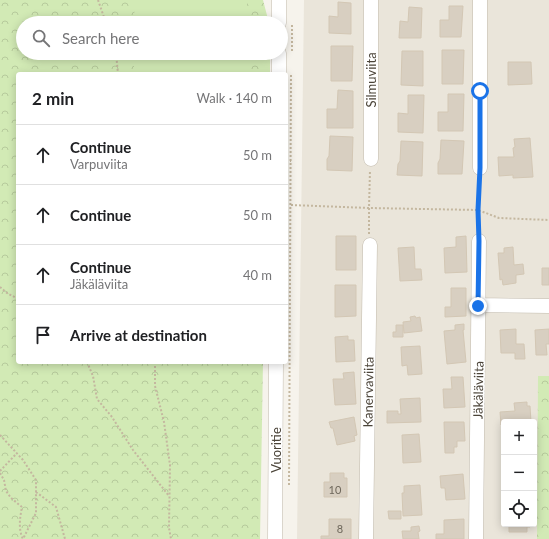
<!DOCTYPE html>
<meta charset="utf-8">
<style>
:root{--surface:#fff;--page:#f6f6f6;--text:#202124;--muted:#757577;--line:#e0e0e0}
body{margin:0;font-family:Lato,sans-serif;background:var(--page);color:var(--text)}
.controls{position:absolute;right:12px;bottom:12px;display:grid;overflow:hidden;border-radius:4px;box-shadow:0 2px 10px #0003}
.controls button{width:36px;height:36px;display:grid;place-items:center;padding:0;border:0;border-bottom:1px solid var(--line);background:var(--surface);color:var(--text);font:20px sans-serif}
.stop{position:absolute;width:12px;height:12px;margin:-9px;border:3px solid #1a73e8;border-radius:50%;background:#fff}
.stop.end{background:#1a73e8;border-color:#fff;box-shadow:0 1px 4px #0008}
.list{margin:0;padding:0;list-style:none}
h2{display:flex;justify-content:space-between;align-items:center;height:52px;margin:0;padding:0 16px;font-size:17px}
h2 small{font-size:13px;font-weight:400;color:var(--muted)}
.list li{display:grid;grid-template-columns:26px 1fr auto;gap:12px;align-items:center;box-sizing:border-box;height:60px;padding:0 16px;border-top:1px solid var(--line)}
.list b{display:block;font-size:15px;white-space:nowrap}
.list p{margin:0;font-size:13px;white-space:nowrap;color:var(--muted)}
.list em{font-size:13px;font-style:normal;color:var(--muted)}
.icon{flex:none;width:22px;height:22px;fill:none;stroke:currentColor;stroke-width:2;stroke-linecap:round;stroke-linejoin:round}
.map{position:relative;flex:none;width:549px;height:539px;overflow:hidden}
.search{position:absolute;background:var(--surface);box-shadow:0 2px 10px #0003;left:16px;top:16px;width:272px;height:44px;display:flex;align-items:center;gap:10px;box-sizing:border-box;padding:0 14px;border-radius:22px;color:var(--muted);font-size:15px}
.panel{position:absolute;background:var(--surface);box-shadow:0 2px 10px #0003;left:16px;top:72px;width:272px;height:292px;border-radius:4px}
.map>svg:first-child{display:block}
.residential{fill:#eae5da;fill-rule:evenodd}
.green{fill:#d2eab5}
.forest{fill:url(#forest-crowns)}
.building{fill:#d8cfc1;stroke:#d3c7b4}
.lines{fill:none;stroke-linecap:round;stroke-linejoin:round}
.minor-casing{stroke:#c2bbae;stroke-width:15}
.path{stroke:#c4b79f;stroke-width:2;stroke-dasharray:2 2;stroke-linecap:butt}
.minor{stroke:#fff;stroke-width:14}
.route{stroke:#1a73e8;stroke-width:5}
.labels{text-anchor:middle;dominant-baseline:central;stroke-width:3;stroke-linejoin:round;paint-order:stroke}
.number-label{font-size:11px;fill:#6e675b}
.street-label{font-size:13px;fill:#4b4439;stroke:#fff}
</style>
<div class="map">
<svg width="549" height="539" viewBox="0 0 549 539">
<defs>
<pattern id="forest-crowns" width="20" height="18" patternUnits="userSpaceOnUse"><rect width="20" height="18" fill="#d2eab5"/><path d="M2 6a3 3 0 1 1 6 0M12 15a3 3 0 1 1 6 0" fill="none" stroke="#b6ca9c"/></pattern>
</defs>
<rect width="100%" height="100%" fill="#f6f3ec"/>
<path class="residential" d="M304,0h245v539h-252zM504,422h30v102h-30z"/>
<path class="green" d="M134,0h113v23h-113z
M134,53h113v21h-113z"/>
<path class="forest" d="M0,0h135l-1,23h-111v30h111v21h-116v288h245l-3,177h-260z
M247,0h16l6,23h-22z
M247,53h23v21h-23z
M538,376h11v163h-12z"/>
<path class="building" d="M338,2l13,1v31l-22,-1v-17l9,1z
M449,6h14l-2,31h-21v-17h9z
M409,7l13,1 -1,30h-22l1,-17 8,1z
M331,46h22l-1,35h-21z
M442,50h22l-1,34h-21z
M402,51h21v35l-22,-1z
M508,62h23l1,22 -24,1z
M338,90l15,1v37h-26v-19h10z
M448,94h16l-1,37h-25v-19h10z
M408,95h16l-1,38 -25,-1v-19l10,1z
M330,136l23,1 -1,34 -25,-1v-11l2,-3z
M530,138l3,39 -20,1v-3l-14,1 -1,-19h16l-1,-9 2,-1 -1,-8z
M441,140l23,1 -2,33h-24v-11l2,-4z
M401,141l22,1 -1,34 -25,-1 1,-11 2,-3z
M336,236h20v34h-20z
M466,236l1,36 -22,1 -1,-25 12,-1v-10z
M414,247l1,22h6l1,11 -22,1 -2,-33z
M513,247l1,18 9,-1 1,10 -8,1v8l-13,2 -1,-6 -2,1 -2,-27h6v-5z
M542,268h7v17h-7z
M335,285h21v31l-21,1z
M451,288h15v28l-21,1v-10h6z
M415,316l1,2 4,-1 2,14 -18,2 -1,-11 8,-1 -1,-4z
M464,324v6h-1l3,32 -19,2 -3,-33 11,-1v-5z
M396,325h7v12h-10v-5h3z
M516,329v15h8l1,15h-10v-6h-14l-1,-23z
M549,329v15h-3l1,11h-11l-1,-25z
M348,336v4h6l1,21 -19,1 -1,-25z
M420,346l2,28 -14,1 -1,-10 -5,1 -1,-19z
M354,372l2,32 -21,1 -2,-26h11l-1,-6z
M451,377h12l2,30 -21,1 -1,-19h9z
M420,398l1,24 -34,1v-12h11v3h3l-1,-15z
M527,402v4h3l1,16h-27v3h-3l-1,-13 15,-1 -1,-8z
M354,417l3,18 -3,1 1,5 -18,4 -4,-17h-2l-2,-6z
M444,422h20l1,19h-8v6h-3v6h-9z
M419,434l2,28 -18,1 -1,-28z
M330,473h14v5h3v19h-23v-15h6z
M463,474l2,25 -19,1 -1,-12h-4l-1,-12z
M420,485l2,30 -19,1 -1,-23h2v-7z
M388,511h13v8h-12z
M329,519h22v20h-30v-3h8z
M464,519v20h-28v-5h8v-14z
M509,524h21v3h-3v5h-18z
M419,526l1,5 -2,1 1,7h-16l-1,-8h9v-4z"/>
<g class="lines">
<g class="minor-casing">
<path id="minor" d="M279,23v-23
M279,74v-21
M371,159v-159
M480,168v-168
M478,305l71,1
M275,539l1,-177
M366,539l4,-294
M476,539l3,-298"/>
</g>
<path class="path" d="M98,0l8,23
M292,51v-28
M116,53l2,21
M286,161h5
M291,205l78,3 109,2 21,8 50,2
M478,229v-19l1,-31
M369,234v-26l1,-38
M0,287l7,6 11,6
M87,362l6,14 4,23 15,18 21,33 36,46
M155,362v24l9,36 6,43 -1,63 2,11
M0,435l23,25 13,20v33l-13,26
M0,471l17,-18
M0,473l4,7 2,11 5,7 11,9c-2,10 -4,22 1,32
M289,485l2,-410
M36,492l20,15 9,32"/>
<use href="#minor" class="minor"/>
</g>
<g class="lines">
<path class="route" d="M478,306l1,-65 -1,-31 2,-42v-77"/>
</g>
<g class="labels">
<g class="number-label">
<text x="335" y="489">10</text>
<text x="340" y="528">8</text>
</g>
<g class="street-label">
<text transform="translate(371 80) rotate(-90)">Silmuviita</text>
<text transform="translate(478 390) rotate(-89)">Jäkäläviita</text>
<text transform="translate(368 392) rotate(-89)">Kanervaviita</text>
<text transform="translate(276 450) rotate(-90)">Vuoritie</text>
</g>
</g>
</svg>
<div class="controls">
<button>+</button>
<button>−</button>
<button><svg class="icon" aria-label="locate" viewBox="0 0 24 24"><circle cx="12" cy="12" r="6"/><path d="M12 2v4M12 18v4M2 12h4M18 12h4"/></svg></button>
</div>
<div class="stop" style="left:480px;top:91px"></div>
<div class="stop end" style="left:478px;top:306px"></div>
<div class="search"><svg class="icon" aria-label="search" viewBox="0 0 24 24"><circle cx="10" cy="10" r="6"/><path d="M15 15l6 6"/></svg>Search here</div>
<section class="panel">
<h2>2 min<small>Walk · 140 m</small></h2>
<ul class="list">
<li><svg class="icon" aria-label="ahead" viewBox="0 0 24 24"><path d="M12 20V5M6 11l6-6 6 6"/></svg><div><b>Continue</b><p>Varpuviita</p></div><em>50 m</em></li>
<li><svg class="icon" aria-label="ahead" viewBox="0 0 24 24"><path d="M12 20V5M6 11l6-6 6 6"/></svg><div><b>Continue</b></div><em>50 m</em></li>
<li><svg class="icon" aria-label="ahead" viewBox="0 0 24 24"><path d="M12 20V5M6 11l6-6 6 6"/></svg><div><b>Continue</b><p>Jäkäläviita</p></div><em>40 m</em></li>
<li><svg class="icon" aria-label="arrive" viewBox="0 0 24 24"><path d="M6 21V4h12l-3 4 3 4H6"/></svg><div><b>Arrive at destination</b></div></li>
</ul>
</section>
</div>
